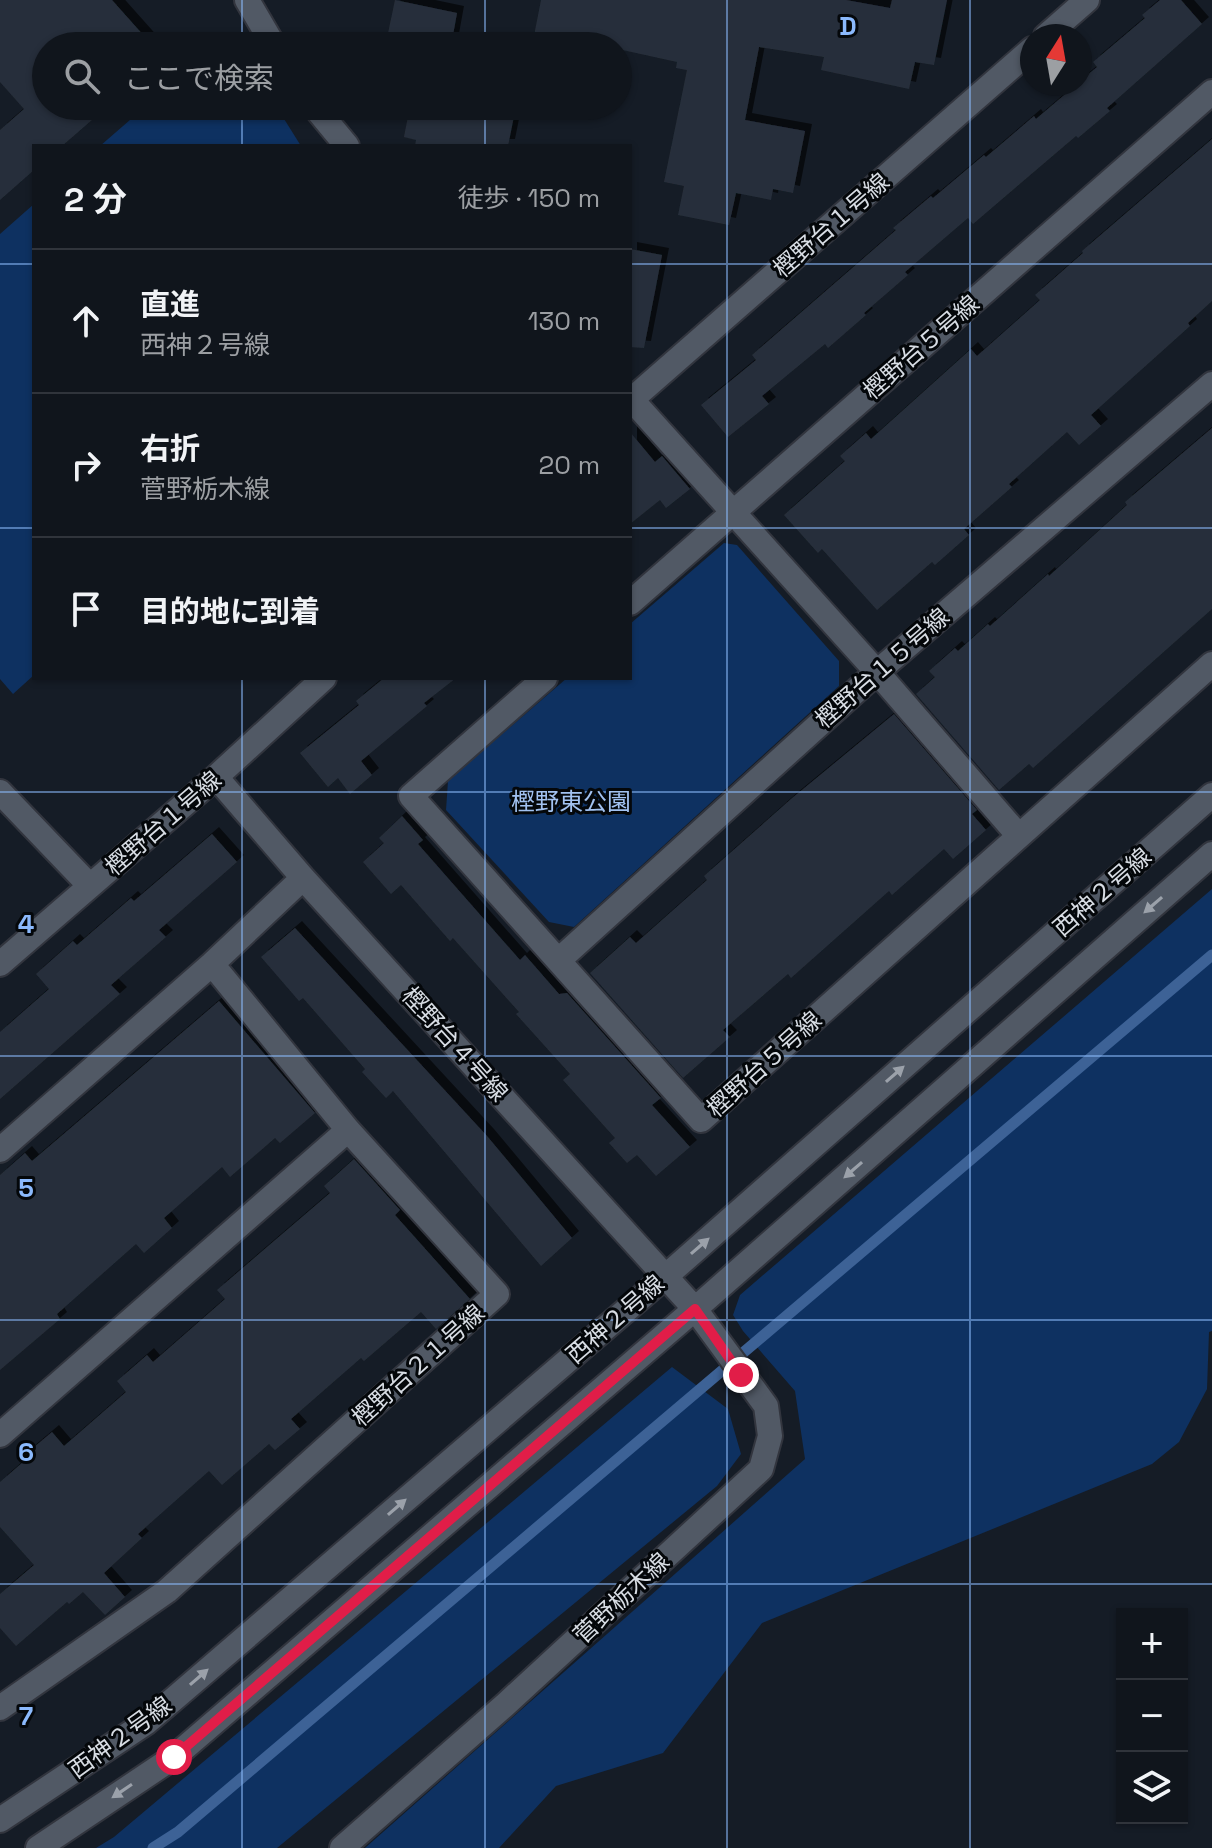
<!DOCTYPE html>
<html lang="ja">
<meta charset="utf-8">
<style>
:root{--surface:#10151c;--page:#1e2229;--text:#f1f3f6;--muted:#9c9fa3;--line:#30343b}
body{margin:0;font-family:"Space Grotesk","Noto Sans JP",sans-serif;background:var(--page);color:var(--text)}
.controls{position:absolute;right:24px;bottom:24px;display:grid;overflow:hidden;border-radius:0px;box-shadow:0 2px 6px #0004}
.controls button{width:72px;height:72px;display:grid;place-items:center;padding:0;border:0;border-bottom:2px solid var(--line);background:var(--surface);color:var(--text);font:40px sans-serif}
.compass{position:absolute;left:1020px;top:24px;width:72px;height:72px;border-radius:50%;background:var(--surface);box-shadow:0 2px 6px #0004;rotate:11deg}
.stop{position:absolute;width:24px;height:24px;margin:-18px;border:6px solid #e11d48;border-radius:50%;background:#fff}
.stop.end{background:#e11d48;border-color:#fff;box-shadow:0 2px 8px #0008}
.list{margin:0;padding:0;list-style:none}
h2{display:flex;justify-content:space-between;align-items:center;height:104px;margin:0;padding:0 32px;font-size:34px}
h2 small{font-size:26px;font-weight:400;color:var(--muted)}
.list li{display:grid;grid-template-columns:52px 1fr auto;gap:24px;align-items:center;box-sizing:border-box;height:144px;padding:0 32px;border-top:2px solid var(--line)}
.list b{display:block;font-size:30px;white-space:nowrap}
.list p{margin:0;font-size:26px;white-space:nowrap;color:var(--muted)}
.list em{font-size:26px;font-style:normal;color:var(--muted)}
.icon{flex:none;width:44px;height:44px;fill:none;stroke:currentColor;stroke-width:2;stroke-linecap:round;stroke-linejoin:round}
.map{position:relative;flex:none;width:1212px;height:1848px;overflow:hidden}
.search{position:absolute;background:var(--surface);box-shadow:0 2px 6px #0004;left:32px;top:32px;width:600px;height:88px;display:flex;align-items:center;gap:20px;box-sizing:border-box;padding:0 28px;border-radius:44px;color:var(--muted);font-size:30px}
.panel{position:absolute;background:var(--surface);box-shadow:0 2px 6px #0004;left:32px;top:144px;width:600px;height:536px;border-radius:0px}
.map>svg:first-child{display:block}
.green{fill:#0e3161}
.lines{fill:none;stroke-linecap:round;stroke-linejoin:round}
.stream{stroke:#3d6296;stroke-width:11}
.building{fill:#272f3a;filter:url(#shadow)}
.minor-casing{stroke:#32353e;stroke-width:28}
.minor{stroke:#515965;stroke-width:24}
.oneway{fill:#9ba1aa}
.route{stroke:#e11d48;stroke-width:10}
.grid{fill:none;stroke:#8bb9fc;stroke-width:2;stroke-opacity:0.55}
.labels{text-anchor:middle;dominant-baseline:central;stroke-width:6;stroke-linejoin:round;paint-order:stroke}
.street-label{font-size:24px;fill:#d7dce3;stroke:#04070a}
.park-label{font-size:24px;fill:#a2c2f1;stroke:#04070a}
.grid-label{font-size:26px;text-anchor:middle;font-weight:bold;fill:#8bb9fc;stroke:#04070a;stroke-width:6;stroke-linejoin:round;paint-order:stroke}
</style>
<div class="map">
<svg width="1212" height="1848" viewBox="0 0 1212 1848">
<defs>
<filter id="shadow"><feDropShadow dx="7" dy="-7" stdDeviation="0" flood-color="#0009"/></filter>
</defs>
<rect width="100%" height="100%" fill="#151c26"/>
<path class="green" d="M146,106h130l25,40h-201z
M34,204v471l-21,19 -13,-15v-445z
M724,543l13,2 102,116v25l-265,241 -25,-5 -103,-112 2,-29 119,-103h63v-54z
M1212,889v442l-3,1 -2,57 -28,53 -27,22 -390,159 -99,130 -107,33 -57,62h-134l440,-389 -10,-68 -52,-60 -10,-16 7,-20z
M672,1367l56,42 13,45 -24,32 -440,362h-181l18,-11z"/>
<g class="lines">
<path class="stream" d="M153,1848l25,-16 1034,-877"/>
</g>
<path class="building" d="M0,0h112l41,46h-107v60h62l-46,40h-28v24l-34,30v-70l24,-21 -24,-27z
M395,0l62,13 -6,33h-47l1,-5 -18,-3z
M541,0h305l44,8 2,-8h55l-13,65 -19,-3 -6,27 -88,-19 3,-13 -65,-10 -14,73 60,11 -12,62 -20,-4 -2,11 -35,-7 -7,32 -51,-10 6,-29 -20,-4 23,-112 -11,-2 1,-6 -59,-13v-3h-65l1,-7 -20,-3z
M1160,0h21l21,24 -95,84 3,3 -32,27 -2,-2 -103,88 -5,-6 -63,54 3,3 -44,38 2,2 -38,33 -3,-4 -63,52 7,8 -41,33 -27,-32 55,-45 -4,-5 144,-125 -3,-2 38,-32 2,2 51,-43 2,2 48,-41 2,3 41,-35h3v-3l17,-14 -4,-5 52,-44 -3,-3z
M410,106h106l-8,40h-93l1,-6 -12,-3z
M1212,139v162l-24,22 2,3 -99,89 10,11 -22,19 -12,-13 -58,52 3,3 -48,42 5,6 -34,30 -3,-3 -55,48 -55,-61 -4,4 -34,-38 61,-54 -5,-5 26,-23 5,6 100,-90 6,7 63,-56 -5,-5 48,-42 -1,-2z
M630,249l32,6 -18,93 -14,-1z
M1212,428v181l-179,159 -4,-4 -30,26 -83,-96 19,-17 -6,-6 26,-23 3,3 30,-27 2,2 58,-52 1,2 78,-71 -2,-3z
M630,432l25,30 7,-6 28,33 -24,19 -6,-8 -30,24z
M384,678h72l-32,25 3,3 -66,55 11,14 -22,19 -12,-16 -10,9 -28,-34 59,-48 -3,-4z
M894,714l83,96 -5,4 14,16 -33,29 -9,-10 -52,46 -3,-4 -98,87 -3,-4 -65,56 7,7 -47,41 -93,-105 40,-36 6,6 71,-63 -3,-4 87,-77z
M402,816l21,24 -5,4 102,116 5,-5 34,39 8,-1 94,105 -9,7 38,42 -34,29 -19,-21 -10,8 -18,-20 6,-5 -52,-58 7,-6 -54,-60 3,-2 -66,-74 -3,3 -49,-56 -10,9 -28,-32 21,-19 -5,-5z
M212,834l25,28 -78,68 7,7 -55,48 9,9 -120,105v-67l49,-43 -13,-15 37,-33 4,4 54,-47 3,3z
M295,928l192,208 85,102 -31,28 -148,-175 -7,7 -24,-26 3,-3 -62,-71 -4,3 -38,-44z
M219,1001l96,112 -35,30 -5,-5 -45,39 -8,-10 -58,51 8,10 -28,25 -8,-9 -79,70 3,5 -60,51v-195l25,-22 7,8z
M354,1159l46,51 -5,5 75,84 -34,30 -15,-17 -57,49 -3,-3 -70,61 9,10 -25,21 -6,-6 -47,41 -13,-14 -71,63 4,4 -38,35 21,24 -20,18 -22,-23 -14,12 -2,-2 -51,44 -16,-18v-34l34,-29 -34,-38v-45l30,-26 -3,-3 25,-21 12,14 62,-54 -9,-11 30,-26 6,7 72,-63 -8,-9 113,-97 -6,-7z"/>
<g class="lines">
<g class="minor-casing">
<path id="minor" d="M247,0l27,46
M1046,36l41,-36
M314,106l33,40
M632,400l245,272 141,163
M630,401l402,-352
M630,603l582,-511
M545,678l-134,118 290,324 511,-456
M216,777l87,101 392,431 71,97 4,30 -9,33 -256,236 -163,143
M0,792l90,94
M559,960l318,-288 335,-288
M0,964l216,-187 108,-99
M0,1150l212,-186 91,-86
M0,1435l348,-305
M0,1708l167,-117 330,-297 -149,-164 -136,-166
M0,1820l147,-98 519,-446 546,-481
M38,1848l136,-91 521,-448 517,-455"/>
</g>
<use href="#minor" class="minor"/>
</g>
<defs><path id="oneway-solid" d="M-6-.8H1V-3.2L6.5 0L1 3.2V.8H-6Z" transform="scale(2)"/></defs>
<g class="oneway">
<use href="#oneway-solid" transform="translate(1153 905) rotate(139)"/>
<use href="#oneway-solid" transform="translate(895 1074) rotate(-41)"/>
<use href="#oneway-solid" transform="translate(853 1170) rotate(139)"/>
<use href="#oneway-solid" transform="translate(700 1246) rotate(-41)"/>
<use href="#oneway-solid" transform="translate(397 1507) rotate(-41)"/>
<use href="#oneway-solid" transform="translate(199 1677) rotate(-41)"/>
<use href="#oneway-solid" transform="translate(122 1791) rotate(146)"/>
</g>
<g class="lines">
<path class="route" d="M174,1757l521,-448 46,66"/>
</g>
<path class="grid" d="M242,0v46M485,0v46M727,0v1848M970,0v1848M242,106v40M485,106v40M0,264h34M630,264h582M0,528h34M630,528h582M242,678v1170M485,678v1170M0,792h1212M0,1056h1212M0,1320h1212M0,1584h1212"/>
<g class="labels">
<g class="street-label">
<text transform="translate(831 225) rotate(-41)">樫野台１号線</text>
<text transform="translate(921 347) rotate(-41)">樫野台５号線</text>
<text transform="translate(882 668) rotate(-41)">樫野台１５号線</text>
<text transform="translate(163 823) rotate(-41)">樫野台１号線</text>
<text transform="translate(1102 892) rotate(-41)">西神２号線</text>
<text transform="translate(455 1044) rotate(48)">樫野台４号線</text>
<text transform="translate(764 1064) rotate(-42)">樫野台５号線</text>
<text transform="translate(615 1319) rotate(-41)">西神２号線</text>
<text transform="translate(418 1365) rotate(-42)">樫野台２１号線</text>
<text transform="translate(621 1598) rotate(-43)">菅野栃木線</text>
<text transform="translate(120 1737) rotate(-36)">西神２号線</text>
</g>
<g class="park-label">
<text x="571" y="801">樫野東公園</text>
</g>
</g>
<g class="grid-label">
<text x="848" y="35">D</text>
<text x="26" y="933">4</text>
<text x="26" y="1197">5</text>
<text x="26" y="1461">6</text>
<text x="26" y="1725">7</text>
</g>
</svg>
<div class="controls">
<button>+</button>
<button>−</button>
<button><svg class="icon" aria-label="layers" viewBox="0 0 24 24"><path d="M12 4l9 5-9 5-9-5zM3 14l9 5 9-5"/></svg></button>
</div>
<svg class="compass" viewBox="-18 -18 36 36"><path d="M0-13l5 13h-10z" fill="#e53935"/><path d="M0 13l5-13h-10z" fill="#9c9fa3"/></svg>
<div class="stop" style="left:174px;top:1757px"></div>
<div class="stop end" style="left:741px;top:1375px"></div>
<div class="search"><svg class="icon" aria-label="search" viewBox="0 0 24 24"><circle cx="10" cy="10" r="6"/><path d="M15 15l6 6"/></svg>ここで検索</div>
<section class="panel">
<h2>2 分<small>徒歩 · 150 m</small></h2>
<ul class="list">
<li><svg class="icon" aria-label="ahead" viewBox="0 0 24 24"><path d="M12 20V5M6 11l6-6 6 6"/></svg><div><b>直進</b><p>西神２号線</p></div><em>130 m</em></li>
<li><svg class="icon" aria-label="right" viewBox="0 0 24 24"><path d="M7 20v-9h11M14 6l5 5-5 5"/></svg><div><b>右折</b><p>菅野栃木線</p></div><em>20 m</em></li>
<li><svg class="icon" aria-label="arrive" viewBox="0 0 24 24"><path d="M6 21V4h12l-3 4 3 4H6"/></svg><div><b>目的地に到着</b></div></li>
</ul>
</section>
</div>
